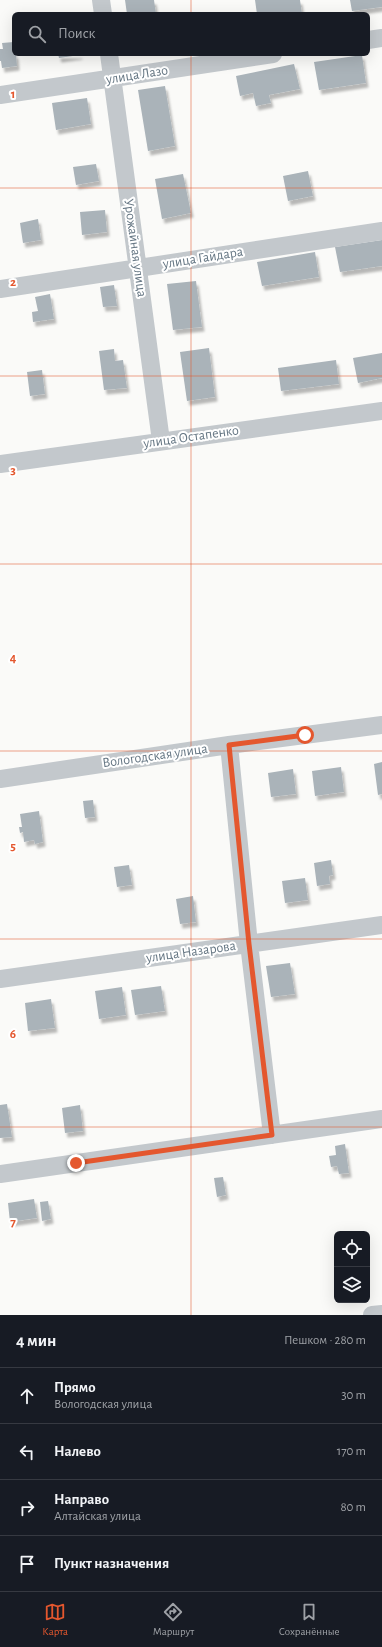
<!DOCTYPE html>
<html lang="ru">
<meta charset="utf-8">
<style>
:root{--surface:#171b24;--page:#242831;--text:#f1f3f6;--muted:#9ea1a6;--line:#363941;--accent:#e4572e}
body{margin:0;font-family:"Alegreya Sans",sans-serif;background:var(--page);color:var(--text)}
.controls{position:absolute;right:12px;bottom:12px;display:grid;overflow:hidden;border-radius:6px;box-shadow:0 4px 16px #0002}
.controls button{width:36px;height:36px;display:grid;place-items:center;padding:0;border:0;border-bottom:1px solid var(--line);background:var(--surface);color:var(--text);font:20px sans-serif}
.stop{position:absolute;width:12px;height:12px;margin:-9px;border:3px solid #e4572e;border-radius:50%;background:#fff}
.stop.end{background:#e4572e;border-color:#fff;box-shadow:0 1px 4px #0008}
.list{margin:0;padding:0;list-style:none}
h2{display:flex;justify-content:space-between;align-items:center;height:52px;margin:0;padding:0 16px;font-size:17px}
h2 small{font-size:13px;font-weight:400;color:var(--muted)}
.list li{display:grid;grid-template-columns:26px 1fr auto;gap:12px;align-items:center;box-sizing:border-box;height:56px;padding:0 16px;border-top:1px solid var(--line)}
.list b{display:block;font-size:15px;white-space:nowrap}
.list p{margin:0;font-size:13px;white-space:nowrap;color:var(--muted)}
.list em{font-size:13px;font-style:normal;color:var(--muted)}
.icon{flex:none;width:22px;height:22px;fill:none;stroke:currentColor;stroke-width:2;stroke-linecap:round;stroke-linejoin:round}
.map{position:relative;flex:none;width:382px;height:1315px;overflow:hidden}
.search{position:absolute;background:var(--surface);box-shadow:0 4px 16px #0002;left:12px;right:12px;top:12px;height:44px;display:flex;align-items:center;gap:10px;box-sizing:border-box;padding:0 14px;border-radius:6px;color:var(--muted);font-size:15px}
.sheet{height:276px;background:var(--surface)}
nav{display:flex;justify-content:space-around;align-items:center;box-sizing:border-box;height:56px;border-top:1px solid var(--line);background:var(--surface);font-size:11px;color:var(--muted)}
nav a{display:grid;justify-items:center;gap:2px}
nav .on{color:var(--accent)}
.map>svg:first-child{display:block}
.building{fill:#aab3b9;filter:url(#shadow)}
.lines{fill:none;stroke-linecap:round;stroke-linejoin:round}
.minor{stroke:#c3c8cc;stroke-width:18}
.route{stroke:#e4572e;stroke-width:5}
.grid{fill:none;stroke:#e4572e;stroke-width:1;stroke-opacity:0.55}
.labels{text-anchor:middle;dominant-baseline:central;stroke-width:4;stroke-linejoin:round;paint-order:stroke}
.street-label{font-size:14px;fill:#657683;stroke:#fff}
.grid-label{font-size:13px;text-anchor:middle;font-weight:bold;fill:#e4572e;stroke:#fff;stroke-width:4;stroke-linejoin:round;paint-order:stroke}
</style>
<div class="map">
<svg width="382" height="1315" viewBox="0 0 382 1315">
<defs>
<filter id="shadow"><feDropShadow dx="2.5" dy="4.5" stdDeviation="1" flood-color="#0004"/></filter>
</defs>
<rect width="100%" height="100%" fill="#fafaf8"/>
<path class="building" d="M125,0h29l2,14h-29z
M255,0h45l2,14h-45z
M350,0h32v7l-30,4z
M14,42v12h2l1,12 -15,2 -1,-7h-1v-12h3l-1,-6z
M58,54h22v1l-21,3z
M362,55l4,28 -47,7 -5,-28z
M294,64l6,25 -31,6 2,8 -15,3 -3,-13 -13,3 -4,-20z
M165,86l10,60 -27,5 -10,-61z
M87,98l4,26 -35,6 -4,-27z
M96,164l3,17 -23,4 -3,-18z
M308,171l5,25 -25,5 -5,-25z
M183,174l8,39 -29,6 -7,-40z
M105,210l2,22 -25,3 -2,-23z
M38,219l3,21 -18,3 -3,-20z
M382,240v26l-42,6 -5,-25z
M315,252l4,25 -57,9 -5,-24z
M196,281l6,46 -29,3 -6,-46z
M114,285l3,21 -14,1 -3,-20z
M50,294l4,25 -21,3 -1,-10 6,-1 -3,-14z
M209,348l6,49 -28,4 -7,-49z
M114,349l1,12 8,-1 4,28 -23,2 -5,-39z
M382,353v25l-24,5 -5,-25z
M336,360l3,24 -58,7 -3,-23z
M42,370l3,24 -15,2 -3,-24z
M382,762v32l-4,1 -4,-31z
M341,767l3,25 -29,4 -3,-25z
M293,769l3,25 -25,3 -3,-24z
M93,800l2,17 -10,1 -2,-17z
M39,811l4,31 -8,2 -1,-4 -10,2 -1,-10 -3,1 -1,-6h3l-2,-13z
M331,860l2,15 -4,1 1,8 -13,2 -3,-23z
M129,865l3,20 -15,2 -3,-20z
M305,878l3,22 -23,3 -3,-22z
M193,896l3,26 -16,2 -4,-25z
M290,963l5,31 -24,3 -5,-31z
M161,986l4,25 -30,4 -4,-25z
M122,987l4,28 -27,4 -4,-28z
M51,999l4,29 -27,3 -3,-28z
M7,1104l5,33 -12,1v-33z
M80,1105l3,26 -18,2 -3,-25z
M345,1144l4,29 -10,1 -2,-8 -6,1 -2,-11 7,-1 -1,-9z
M223,1177l3,18 -9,2 -3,-19z
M34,1199l3,19 -27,4 -2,-19z
M48,1201l3,18 -9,2 -2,-19z"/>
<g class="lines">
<path class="minor" d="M101,0l2,14
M368,40l14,-2
M109,54l52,387
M0,95l273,-41
M0,289l382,-58
M0,464l382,-53
M229,745l20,199 23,191
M0,779l229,-34 153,-20
M0,979l382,-54
M0,1174l382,-55
M372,1315l10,-1"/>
</g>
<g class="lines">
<path class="route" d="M76,1163l196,-28 -23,-191 -20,-199 76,-10"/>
</g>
<path class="grid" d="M191,0v14M191,54v1261M0,188h382M0,376h382M0,564h382M0,751h382M0,939h382M0,1127h382"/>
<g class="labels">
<g class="street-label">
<text transform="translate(137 75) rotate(-9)">улица Лазо</text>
<text transform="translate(135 248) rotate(82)">Урожайная улица</text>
<text transform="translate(203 258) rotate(-9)">улица Гайдара</text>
<text transform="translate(191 437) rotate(-8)">улица Остапенко</text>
<text transform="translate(155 756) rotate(-8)">Вологодская улица</text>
<text transform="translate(191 952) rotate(-8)">улица Назарова</text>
</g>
</g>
<g class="grid-label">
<text x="13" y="98">1</text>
<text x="13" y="286">2</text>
<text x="13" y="474">3</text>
<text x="13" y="662">4</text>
<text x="13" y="850">5</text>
<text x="13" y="1038">6</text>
<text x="13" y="1226">7</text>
</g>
</svg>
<div class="controls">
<button><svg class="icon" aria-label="locate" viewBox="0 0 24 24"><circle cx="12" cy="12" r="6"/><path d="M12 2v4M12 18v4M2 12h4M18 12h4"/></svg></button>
<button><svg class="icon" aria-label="layers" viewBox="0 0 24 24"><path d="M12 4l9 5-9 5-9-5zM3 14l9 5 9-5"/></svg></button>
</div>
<div class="stop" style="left:305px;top:735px"></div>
<div class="stop end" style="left:76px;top:1163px"></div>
<div class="search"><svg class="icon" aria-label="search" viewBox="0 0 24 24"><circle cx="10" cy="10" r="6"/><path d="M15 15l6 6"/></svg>Поиск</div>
</div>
<section class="sheet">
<h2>4 мин<small>Пешком · 280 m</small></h2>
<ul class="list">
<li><svg class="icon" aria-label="ahead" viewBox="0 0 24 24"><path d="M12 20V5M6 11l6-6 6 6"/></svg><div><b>Прямо</b><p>Вологодская улица</p></div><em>30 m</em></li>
<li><svg class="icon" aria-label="left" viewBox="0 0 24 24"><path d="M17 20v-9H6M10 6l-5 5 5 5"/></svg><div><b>Налево</b></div><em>170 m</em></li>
<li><svg class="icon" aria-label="right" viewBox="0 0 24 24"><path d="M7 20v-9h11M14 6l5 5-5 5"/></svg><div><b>Направо</b><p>Алтайская улица</p></div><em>80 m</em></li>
<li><svg class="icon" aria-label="arrive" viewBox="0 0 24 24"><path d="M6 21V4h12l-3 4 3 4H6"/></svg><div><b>Пункт назначения</b></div></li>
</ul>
</section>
<nav>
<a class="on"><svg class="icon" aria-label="map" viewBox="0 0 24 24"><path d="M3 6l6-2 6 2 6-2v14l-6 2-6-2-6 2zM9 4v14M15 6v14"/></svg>Карта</a>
<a><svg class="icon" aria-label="directions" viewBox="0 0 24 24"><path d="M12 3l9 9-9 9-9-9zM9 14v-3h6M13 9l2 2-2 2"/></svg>Маршрут</a>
<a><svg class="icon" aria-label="saved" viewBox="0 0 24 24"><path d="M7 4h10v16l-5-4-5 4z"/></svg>Сохранённые</a>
</nav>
